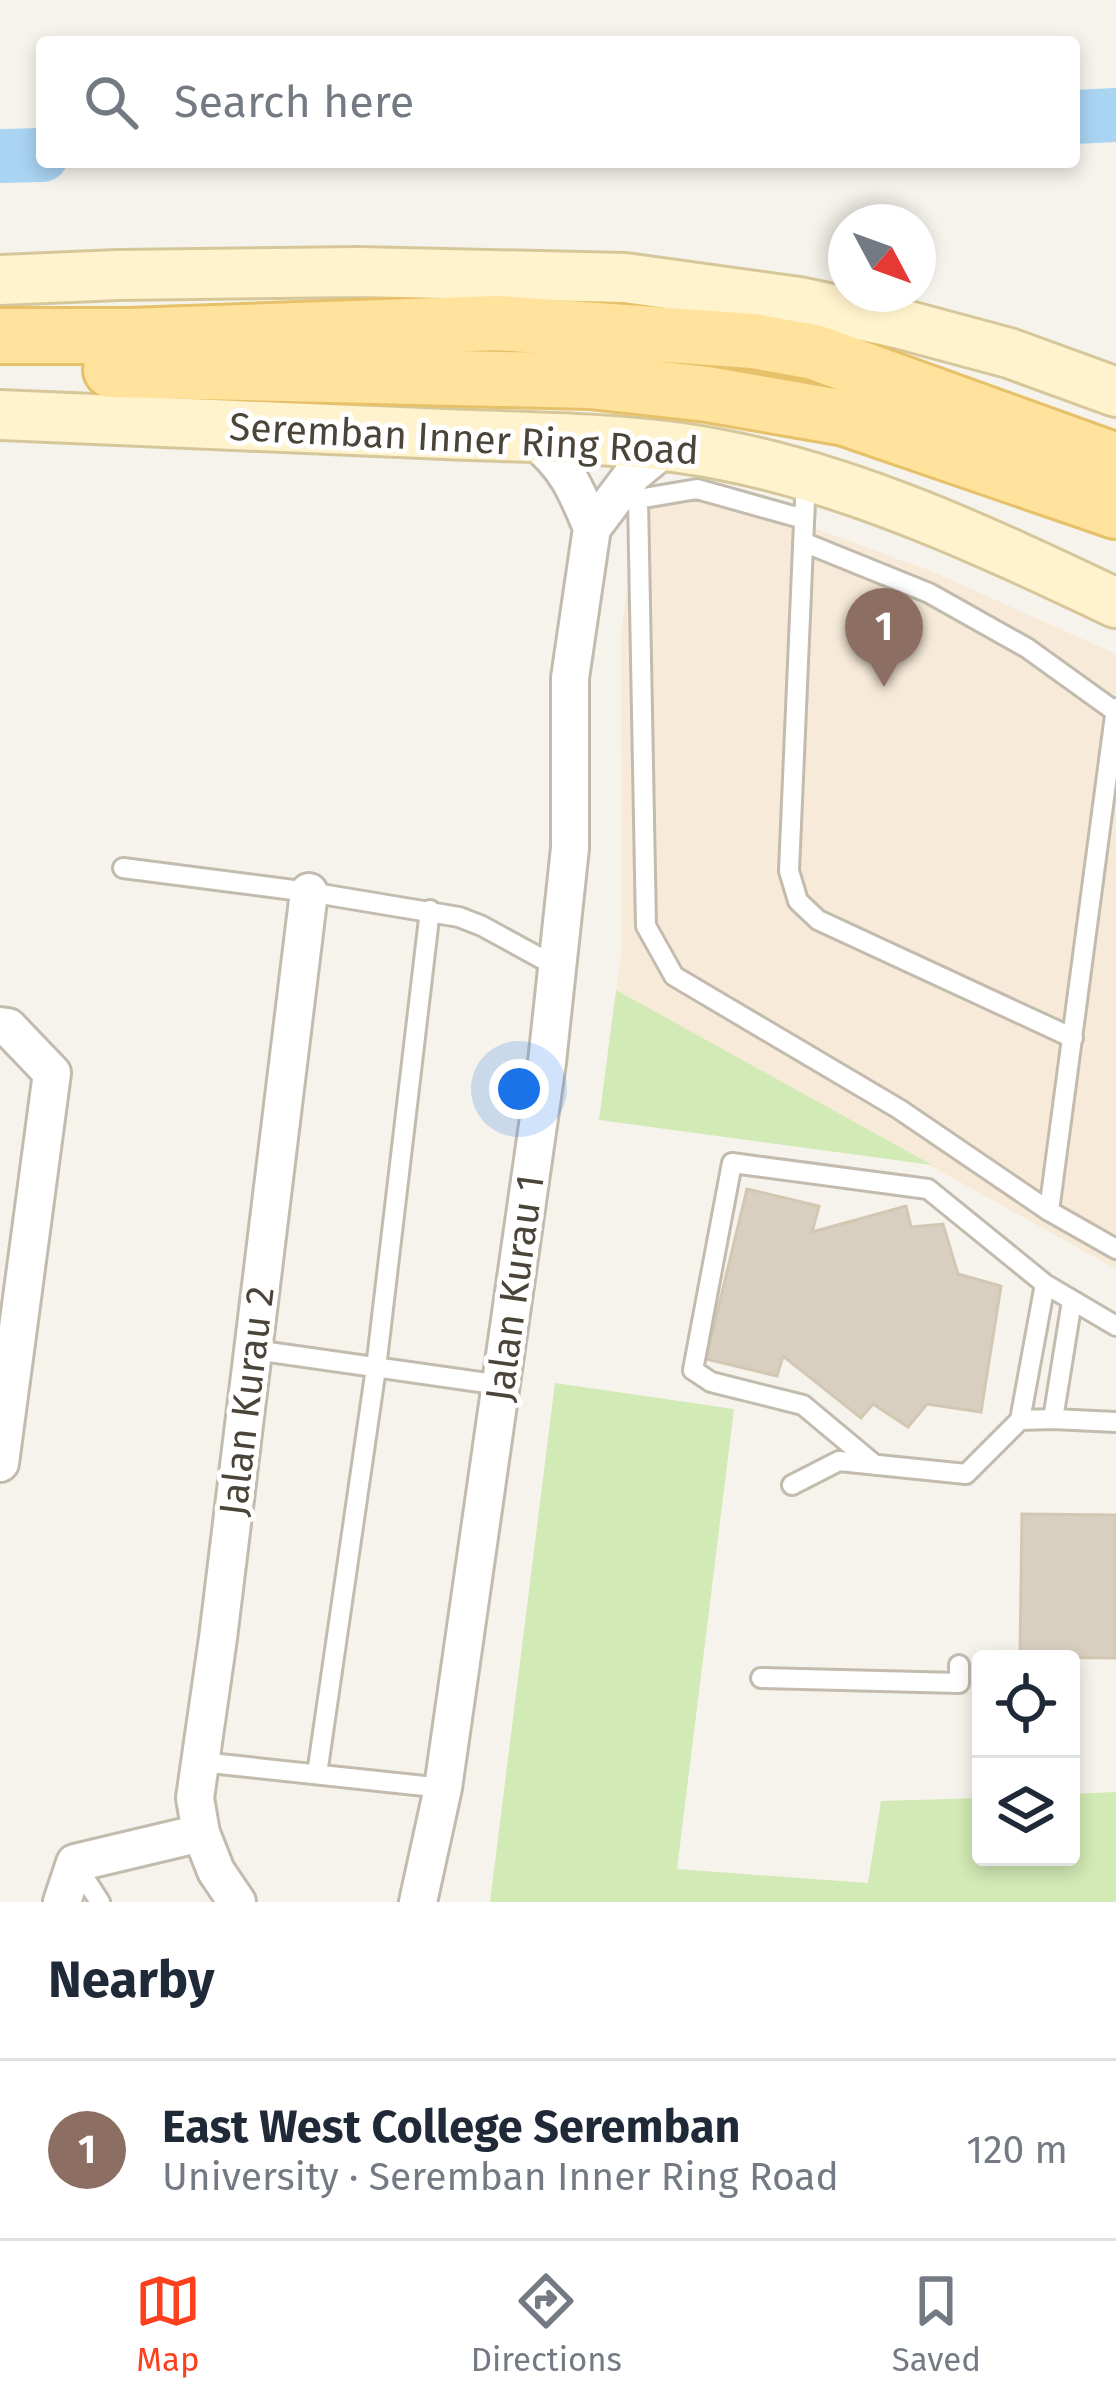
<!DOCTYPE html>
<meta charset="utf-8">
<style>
:root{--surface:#fff;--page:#f6f6f7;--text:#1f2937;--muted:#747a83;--line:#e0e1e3;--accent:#fc3f1d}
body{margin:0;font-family:"Fira Sans",sans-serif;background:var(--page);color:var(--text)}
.controls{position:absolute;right:36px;bottom:36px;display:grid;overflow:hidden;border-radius:12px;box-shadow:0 6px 18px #0003}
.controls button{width:108px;height:108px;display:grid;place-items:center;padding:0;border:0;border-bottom:3px solid var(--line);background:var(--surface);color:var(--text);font:60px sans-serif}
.compass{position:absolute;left:828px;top:204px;width:108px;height:108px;border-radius:50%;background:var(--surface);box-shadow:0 6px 18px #0003;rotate:131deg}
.you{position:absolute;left:519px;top:1089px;width:42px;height:42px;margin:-30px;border:9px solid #fff;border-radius:50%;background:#1a73e8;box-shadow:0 0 0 18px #1a73e833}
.badge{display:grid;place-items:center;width:78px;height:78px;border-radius:50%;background:var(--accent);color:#fff;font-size:39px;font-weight:700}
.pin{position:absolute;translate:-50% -99px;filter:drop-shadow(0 3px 6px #0008)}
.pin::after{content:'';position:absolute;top:63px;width:42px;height:36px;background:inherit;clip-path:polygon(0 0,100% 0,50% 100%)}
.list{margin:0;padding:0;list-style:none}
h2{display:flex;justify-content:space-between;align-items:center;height:156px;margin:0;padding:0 48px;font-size:51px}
h2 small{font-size:39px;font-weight:400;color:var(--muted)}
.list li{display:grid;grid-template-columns:78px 1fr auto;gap:36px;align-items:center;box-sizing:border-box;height:180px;padding:0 48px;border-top:3px solid var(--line)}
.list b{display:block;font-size:45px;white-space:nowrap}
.list p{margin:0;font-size:39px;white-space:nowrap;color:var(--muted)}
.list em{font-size:39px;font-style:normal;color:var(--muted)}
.icon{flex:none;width:66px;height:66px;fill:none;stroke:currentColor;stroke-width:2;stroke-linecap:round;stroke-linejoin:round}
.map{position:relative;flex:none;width:1116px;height:1902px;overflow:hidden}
.search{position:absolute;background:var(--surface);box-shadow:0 6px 18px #0003;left:36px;right:36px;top:36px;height:132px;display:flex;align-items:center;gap:30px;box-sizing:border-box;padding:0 42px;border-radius:12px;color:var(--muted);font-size:45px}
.sheet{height:336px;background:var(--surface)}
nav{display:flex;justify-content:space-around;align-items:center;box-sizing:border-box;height:168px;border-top:3px solid var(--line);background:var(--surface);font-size:33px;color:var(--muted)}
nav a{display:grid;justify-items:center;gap:6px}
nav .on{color:var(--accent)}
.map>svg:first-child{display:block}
.commercial{fill:#f7ead8}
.green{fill:#d2eab5}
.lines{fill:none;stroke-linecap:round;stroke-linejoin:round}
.river{stroke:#a9d4f2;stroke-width:54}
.building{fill:#d8cfc1;stroke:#d3c7b4;stroke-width:3}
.lane-casing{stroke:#c2bbae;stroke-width:24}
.street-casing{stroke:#c2bbae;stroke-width:42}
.secondary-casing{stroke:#d6c79b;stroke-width:54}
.primary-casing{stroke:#e6c16a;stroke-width:60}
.lane{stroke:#fff;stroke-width:18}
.street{stroke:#fff;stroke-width:36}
.secondary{stroke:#fff3cd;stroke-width:48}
.primary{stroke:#ffe39c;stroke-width:54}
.labels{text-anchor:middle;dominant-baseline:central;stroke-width:10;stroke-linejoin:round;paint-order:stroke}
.street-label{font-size:39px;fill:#4b4439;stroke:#fff}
</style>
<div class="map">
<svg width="1116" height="1902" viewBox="0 0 1116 1902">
<rect width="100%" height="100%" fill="#f6f3ec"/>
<path class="commercial" d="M664,491l117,25 150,55 185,83v615l-500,-279 6,-42 -1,-317 17,-120z"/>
<path class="green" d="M616,990l316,175 -333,-45z
M555,1383l179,26 -57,460 191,14 13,-82 100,-3v59h90v-63l45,-2v110h-626z"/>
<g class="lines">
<path class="river" d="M1074,117l42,-2
M0,156l42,-1"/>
</g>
<path class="building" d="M747,1189l72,17 -7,26 94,-26 5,21 32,-3 15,50 43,12 -20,126 -54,-8 -19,23 -35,-23 -12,14 -78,-62 -6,20 -71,-17z
M1022,1514l94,1v143l-96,-1z"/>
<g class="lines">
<g class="lane-casing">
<path id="lane" d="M806,477l-17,394 9,30 20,19 255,118
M804,519l-107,-30 -59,10 8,427 28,50 225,133 150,102 67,38
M803,542l126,51 98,55 89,64
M123,868l186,24 150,25 23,9 75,41
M1049,1211l67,-503
M254,1350l247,35
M1053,1419l19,-118
M1020,1420l25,-136 71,42
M875,1465l-72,-60 -92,-23 -18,-12 39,-207 196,26 117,95
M792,1485l47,-24 127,13 54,-54 33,-1 63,3
M761,1678l198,5v-18
M201,1762l242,26
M317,1774l59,-406 54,-458
M75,1863l25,39"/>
</g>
<g class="street-casing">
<path id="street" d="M532,438c34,27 44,51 60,90
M0,1026l8,1 44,46 -52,390
M62,1902l13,-39 126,-30
M237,1902l-21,-31 -15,-38 -6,-35 23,-160 91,-746
M418,1902l25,-114 104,-726 23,-214v-170l22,-150 41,-54 34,-28"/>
</g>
<g class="secondary-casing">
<path id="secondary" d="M0,280l118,-5 241,-3 266,6 174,24 102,22 108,29 107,39
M0,415c148,6 297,13 445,19 89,4 185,3 272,20 139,26 272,89 399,149"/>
</g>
<g class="primary-casing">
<path id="primary" d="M0,336h129l369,-13 255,18 61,11 302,109
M111,370l479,11 117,13 138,24 271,93"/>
</g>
<use href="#lane" class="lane"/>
<use href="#street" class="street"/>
<use href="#secondary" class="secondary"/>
<use href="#primary" class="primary"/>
</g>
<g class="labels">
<g class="street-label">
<text transform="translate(464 439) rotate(3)">Seremban Inner Ring Road</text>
<text transform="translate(515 1288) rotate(-82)">Jalan Kurau 1</text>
<text transform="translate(247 1401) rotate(-83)">Jalan Kurau 2</text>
</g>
</g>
</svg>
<div class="controls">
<button><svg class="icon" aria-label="locate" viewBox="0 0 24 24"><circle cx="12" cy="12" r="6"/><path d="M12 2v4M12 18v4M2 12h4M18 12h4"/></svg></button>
<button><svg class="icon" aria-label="layers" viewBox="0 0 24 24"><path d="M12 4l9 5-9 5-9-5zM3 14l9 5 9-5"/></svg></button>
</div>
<svg class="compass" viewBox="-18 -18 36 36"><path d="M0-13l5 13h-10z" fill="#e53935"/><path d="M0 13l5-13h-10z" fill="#747a83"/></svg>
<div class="you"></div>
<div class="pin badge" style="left:884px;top:687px;background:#8d6e63">1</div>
<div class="search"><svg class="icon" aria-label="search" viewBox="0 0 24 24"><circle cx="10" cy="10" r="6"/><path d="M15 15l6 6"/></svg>Search here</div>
</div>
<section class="sheet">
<h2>Nearby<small></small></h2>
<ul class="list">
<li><span class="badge" style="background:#8d6e63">1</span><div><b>East West College Seremban</b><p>University · Seremban Inner Ring Road</p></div><em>120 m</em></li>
</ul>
</section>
<nav>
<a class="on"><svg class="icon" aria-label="map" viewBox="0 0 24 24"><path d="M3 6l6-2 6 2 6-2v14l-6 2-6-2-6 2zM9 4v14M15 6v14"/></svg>Map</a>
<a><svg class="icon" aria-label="directions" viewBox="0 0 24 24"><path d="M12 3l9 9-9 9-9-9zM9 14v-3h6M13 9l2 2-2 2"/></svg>Directions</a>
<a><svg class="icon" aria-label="saved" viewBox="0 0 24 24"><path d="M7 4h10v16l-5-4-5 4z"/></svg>Saved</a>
</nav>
